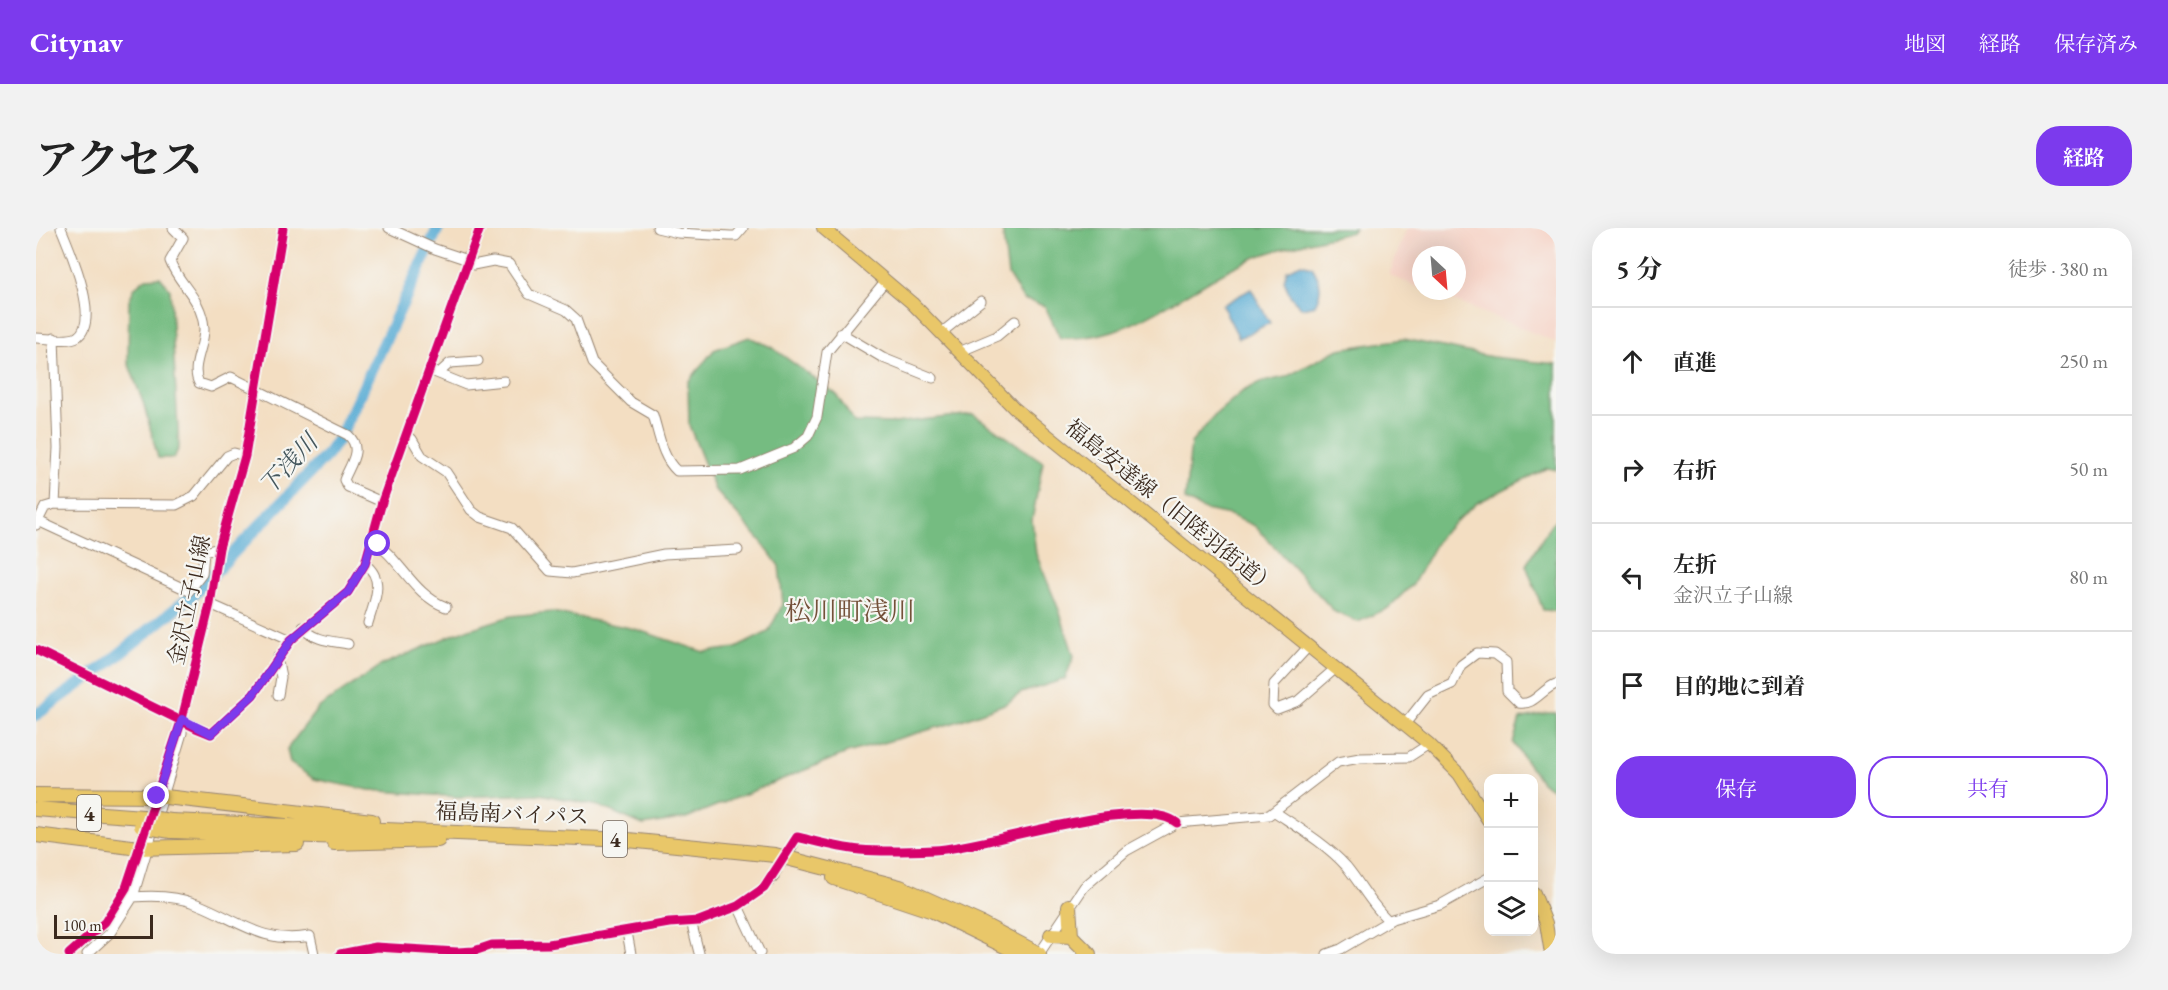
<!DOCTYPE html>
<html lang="ja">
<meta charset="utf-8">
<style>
:root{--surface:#fff;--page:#f2f2f2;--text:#222;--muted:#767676;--line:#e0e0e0;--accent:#7c3aed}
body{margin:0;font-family:"EB Garamond","Noto Serif JP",serif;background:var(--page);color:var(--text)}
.controls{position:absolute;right:18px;bottom:18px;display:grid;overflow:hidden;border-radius:12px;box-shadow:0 6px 24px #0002}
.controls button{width:54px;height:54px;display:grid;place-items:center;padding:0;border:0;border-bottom:2px solid var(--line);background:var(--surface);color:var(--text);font:30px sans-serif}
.compass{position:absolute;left:1376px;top:18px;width:54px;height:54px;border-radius:50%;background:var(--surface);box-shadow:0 6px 24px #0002;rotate:154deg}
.scale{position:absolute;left:18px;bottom:15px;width:99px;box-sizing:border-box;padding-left:6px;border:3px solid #3b2a1e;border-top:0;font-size:16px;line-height:21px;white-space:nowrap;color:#3b2a1e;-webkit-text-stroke:4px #f6f6f2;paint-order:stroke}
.stop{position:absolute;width:18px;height:18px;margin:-14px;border:4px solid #7c3aed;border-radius:50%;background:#fff}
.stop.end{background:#7c3aed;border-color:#fff;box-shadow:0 2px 6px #0008}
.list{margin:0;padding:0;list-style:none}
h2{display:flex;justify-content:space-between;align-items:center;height:78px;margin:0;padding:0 24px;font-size:26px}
h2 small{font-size:20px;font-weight:400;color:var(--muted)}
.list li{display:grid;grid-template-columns:39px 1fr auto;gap:18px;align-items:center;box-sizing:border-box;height:108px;padding:0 24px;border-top:2px solid var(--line)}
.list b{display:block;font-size:22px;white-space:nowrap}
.list p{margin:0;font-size:20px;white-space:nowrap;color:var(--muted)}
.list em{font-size:20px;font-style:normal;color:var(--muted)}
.actions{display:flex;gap:12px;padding:18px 24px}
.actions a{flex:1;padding:14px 0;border:2px solid var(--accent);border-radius:24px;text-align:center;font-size:21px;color:var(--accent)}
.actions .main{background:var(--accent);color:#fff}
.icon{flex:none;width:33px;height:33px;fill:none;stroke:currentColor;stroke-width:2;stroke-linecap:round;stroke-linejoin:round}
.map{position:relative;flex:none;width:1520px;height:726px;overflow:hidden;border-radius:24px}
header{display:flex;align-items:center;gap:36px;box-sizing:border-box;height:84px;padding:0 30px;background:var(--accent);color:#fff}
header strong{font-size:28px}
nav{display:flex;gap:33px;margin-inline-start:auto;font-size:21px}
.intro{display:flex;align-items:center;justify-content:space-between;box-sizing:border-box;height:144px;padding:0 36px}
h1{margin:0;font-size:42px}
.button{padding:15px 27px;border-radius:24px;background:var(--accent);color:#fff;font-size:21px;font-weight:700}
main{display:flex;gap:36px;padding:0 36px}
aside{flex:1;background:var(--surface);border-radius:24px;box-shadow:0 6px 24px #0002}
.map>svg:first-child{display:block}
.built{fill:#f6d2c5}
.forest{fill:#75bc81;stroke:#587350;stroke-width:1.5}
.water{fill:#59acd4;stroke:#4a6b79;stroke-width:1.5}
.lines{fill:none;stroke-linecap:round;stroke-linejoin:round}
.river{stroke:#59acd4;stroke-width:12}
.minor-tunnel{stroke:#cebaa1;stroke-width:9;stroke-dasharray:9 4.5;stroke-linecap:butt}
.minor-casing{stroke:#978470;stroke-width:11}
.major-casing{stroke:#978470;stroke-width:14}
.highway-casing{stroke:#978470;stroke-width:16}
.minor{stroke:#fff;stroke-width:9}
.major{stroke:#e9c769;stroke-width:12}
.highway{stroke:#e9c769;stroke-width:14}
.highway-bridge-casing{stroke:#978470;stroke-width:16;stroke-linecap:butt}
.highway-bridge{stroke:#e9c769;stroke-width:14}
.cycleway-casing{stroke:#f6f6f2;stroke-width:13}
.cycleway{stroke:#d6006c;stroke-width:9}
.route{stroke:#7c3aed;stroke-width:8}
.labels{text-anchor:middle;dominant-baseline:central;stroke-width:4.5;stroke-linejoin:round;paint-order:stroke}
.shield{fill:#f6f6f2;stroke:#73675e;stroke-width:1.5}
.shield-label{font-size:21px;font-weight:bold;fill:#3b2a1e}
.street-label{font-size:22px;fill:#3b2a1e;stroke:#f6f6f2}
.water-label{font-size:24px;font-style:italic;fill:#46585e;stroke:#f6f6f2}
.quarter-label{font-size:26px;fill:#745139;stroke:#f6f6f2}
</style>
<header>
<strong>Citynav</strong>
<nav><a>地図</a><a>経路</a><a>保存済み</a></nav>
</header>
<div class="intro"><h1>アクセス</h1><a class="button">経路</a></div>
<main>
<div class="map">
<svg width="1520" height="726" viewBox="0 0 1520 726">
<rect width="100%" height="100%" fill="#f6f6f2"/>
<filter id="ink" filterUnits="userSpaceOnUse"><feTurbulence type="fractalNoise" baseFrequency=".0167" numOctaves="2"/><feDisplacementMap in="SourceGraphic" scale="12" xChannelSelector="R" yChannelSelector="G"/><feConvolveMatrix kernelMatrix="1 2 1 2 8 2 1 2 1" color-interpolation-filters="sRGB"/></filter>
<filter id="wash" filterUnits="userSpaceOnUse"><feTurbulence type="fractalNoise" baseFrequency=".008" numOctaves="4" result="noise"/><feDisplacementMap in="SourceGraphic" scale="24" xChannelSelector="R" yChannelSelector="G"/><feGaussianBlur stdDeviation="1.35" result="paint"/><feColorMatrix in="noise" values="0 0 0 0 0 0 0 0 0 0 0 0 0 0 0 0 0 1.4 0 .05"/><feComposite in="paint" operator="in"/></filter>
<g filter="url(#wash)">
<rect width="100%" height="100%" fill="#f3dec2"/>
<path class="built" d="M1371,0h149v114l-127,-51h28v-36h-36v33l-32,-13z"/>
<path class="forest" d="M966,0h353l-3,4c-30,8 -64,13 -93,24 -67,25 -124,87 -199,82l-15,-32 -22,-7 -15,-24z
M124,49l10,12 9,158 -5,11h-16l-14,-53 -16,-43 1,-62 6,-13 11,-9z
M713,109l22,10 65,47 18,28 41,1 78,-9 70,48 -11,58 4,34 23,56 15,46 -9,23 -44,14 -14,10 -51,19 -109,31 -161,65 -43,7 -44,-19 -59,-12 -82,3 -89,-7 -55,-11 -24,-16 -3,-14 31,-41 64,-43 75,-32 54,-17 41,-4 83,17 69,23 32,-4 32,-16 15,-28 -4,-38 -18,-25 -46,-51 -26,-65 -1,-43 26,-32z
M1368,111l88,18 64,7v106l-9,-2 -70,35 -37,33 -27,48 -25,24 -30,14 -23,-10 -80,-86 -25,-11 -25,-5 -20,-10 6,-57 26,-30 26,-22 19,-9 24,-5 53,-28z
M1520,292v91l-13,-1 -17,-45 25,-41z
M1511,485h9v79l-15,-10 -28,-39 7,-24z"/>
<path class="water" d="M1265,36l11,3c9,14 11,23 3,38l-13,3 -11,-11 -7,-16 3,-11z
M1215,61l19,34 -31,15 -17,-33z"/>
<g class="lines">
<path class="river" d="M0,487l71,-51 87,-70 133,-139 13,-18 98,-209"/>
</g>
</g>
<g filter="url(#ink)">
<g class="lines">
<path class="minor-tunnel" d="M738,649l15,-23"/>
<g class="minor-casing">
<path id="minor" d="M137,0l10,10 -13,23c9,24 32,37 34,67 1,18 -14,39 -5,55l12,4 20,-10 117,58c16,14 1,31 -4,45l4,7 34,15
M353,0l46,21 33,11 5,5 20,-4 16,3 20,30 37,16 10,9 16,44 39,39 22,13c6,19 9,43 24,56l63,-1 54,-22 14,-12 9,-19 10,-65 59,-72
M621,0l21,5 52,3h6l7,-8
M805,105l42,25 50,20
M905,105l40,-32
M0,110c11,0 32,4 41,-1 25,-16 -8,-89 -16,-109
M18,110l4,110 -3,56
M923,124l38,-16 18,-15
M393,142l37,15 38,-4
M403,145l11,-10 28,-2
M370,208l6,3 10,17 24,16 25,38 9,7 32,11 38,43 22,2 92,-19 74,-4
M2,293l151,70 13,-17 2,-22 15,-4
M0,297l9,-18 10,-3 121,1 18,-9 33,-40 7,-3 11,3
M336,312c29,19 41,55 74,67
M329,336c21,16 9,38 3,59
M174,376l81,36
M267,399c11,14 29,14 45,17
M1273,418l-35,38 -1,21 4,4 21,-8 38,-33
M0,422l160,78 15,6 42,-39 38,-55 57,-48 17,-28 17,-62 98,-274
M241,429l4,20 -3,18
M1369,496l23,-29 24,-11 9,-19 16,-12 18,1 11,8 1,29 12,12c15,3 23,-14 37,-19
M1239,584c24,16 51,32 71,54 15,18 25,39 43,55
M756,620l5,-11c21,5 42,11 63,13 24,2 50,1 74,0 49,-1 207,-57 243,-27
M97,669c22,-2 44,-1 64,7 41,16 66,41 113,32l4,18
M702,678l22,47
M655,693l8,32
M591,704l4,22
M33,726l36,-32 21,-34 56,-169 28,-115 9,-56 26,-92 38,-228
M51,726l23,-21 23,-36 49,-164v-8
M304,726l36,-7 81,5 17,-1 18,-6 57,-1 120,-21 30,-2 39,-15 26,-18 10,-11
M1003,726l45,-67 42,-36 51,-28 92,-8 69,-53 22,-4 49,-1 20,-13
M1291,726l14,-5 51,-30 48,-14 48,-27"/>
</g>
<g class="major-casing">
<path id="major" d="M787,0l89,75 102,105 415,336 30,30 29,46
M1498,665l12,30 5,31"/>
</g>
<g class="highway-casing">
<path id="highway" d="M0,567l121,1 215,25
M0,581l107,8
M135,593l457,19 147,15 125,32 82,37 57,30
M135,603l173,6
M0,607l103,13 158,-4
M298,615l104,-3
M798,650l99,33 88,43
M1033,678l2,30
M1015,707l20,1 18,18"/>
</g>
<use href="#minor" class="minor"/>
<use href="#major" class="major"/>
<use href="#highway" class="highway"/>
<g class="highway-bridge-casing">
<path id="highway-bridge" d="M107,589l28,4
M105,598l30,5"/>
</g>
<use href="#highway-bridge" class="highway-bridge"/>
<g class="cycleway-casing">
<path id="cycleway" d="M0,422l160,78 15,6 42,-39 38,-55 57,-48 17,-28 17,-62 98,-274
M33,726l36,-32 21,-34 56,-169 28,-115 9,-56 26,-92 38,-228
M304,726l36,-7 81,5 17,-1 18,-6 57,-1 120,-21 30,-2 39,-15 26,-18 33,-51c21,5 42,11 63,13 24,2 50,1 74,0 49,-1 207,-57 243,-27"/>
</g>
<use href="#cycleway" class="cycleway"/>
</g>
</g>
<g class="lines" filter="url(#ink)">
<path class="route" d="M121,568l25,-77 29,15 42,-39 38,-55 57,-48 17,-28 7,-24 6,4"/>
</g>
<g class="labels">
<g class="shield">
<rect x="41" y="567" width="24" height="36" rx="4.5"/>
<rect x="567" y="593" width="24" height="36" rx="4.5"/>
</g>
<g class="shield-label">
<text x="53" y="585">4</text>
<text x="579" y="611">4</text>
</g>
<g class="street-label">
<text transform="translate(1135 279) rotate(39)">福島安達線（旧陸羽街道）</text>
<text transform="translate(153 372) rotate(-78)">金沢立子山線</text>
<text transform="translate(476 586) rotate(2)">福島南バイパス</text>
</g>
<g class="water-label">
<text transform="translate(252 236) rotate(-47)">下浅川</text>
</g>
<g class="quarter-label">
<text x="814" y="383">松川町浅川</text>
</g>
</g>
</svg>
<div class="controls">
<button>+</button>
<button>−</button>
<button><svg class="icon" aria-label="layers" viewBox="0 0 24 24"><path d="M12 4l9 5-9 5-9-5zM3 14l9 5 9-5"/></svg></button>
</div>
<svg class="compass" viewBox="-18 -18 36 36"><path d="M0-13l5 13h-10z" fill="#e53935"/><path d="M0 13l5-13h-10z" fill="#767676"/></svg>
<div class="scale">100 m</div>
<div class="stop" style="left:342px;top:316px"></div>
<div class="stop end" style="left:121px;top:568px"></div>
</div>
<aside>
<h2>5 分<small>徒歩 · 380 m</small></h2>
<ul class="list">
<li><svg class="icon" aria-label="ahead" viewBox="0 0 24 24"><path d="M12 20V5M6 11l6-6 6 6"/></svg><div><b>直進</b></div><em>250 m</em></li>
<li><svg class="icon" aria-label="right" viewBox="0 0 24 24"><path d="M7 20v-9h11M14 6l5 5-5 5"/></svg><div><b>右折</b></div><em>50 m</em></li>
<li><svg class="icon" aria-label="left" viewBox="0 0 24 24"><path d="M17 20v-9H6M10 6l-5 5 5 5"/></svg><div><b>左折</b><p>金沢立子山線</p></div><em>80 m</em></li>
<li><svg class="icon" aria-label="arrive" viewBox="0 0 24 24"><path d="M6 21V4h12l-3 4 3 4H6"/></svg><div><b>目的地に到着</b></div></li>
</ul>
<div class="actions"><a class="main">保存</a><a>共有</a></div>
</aside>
</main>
